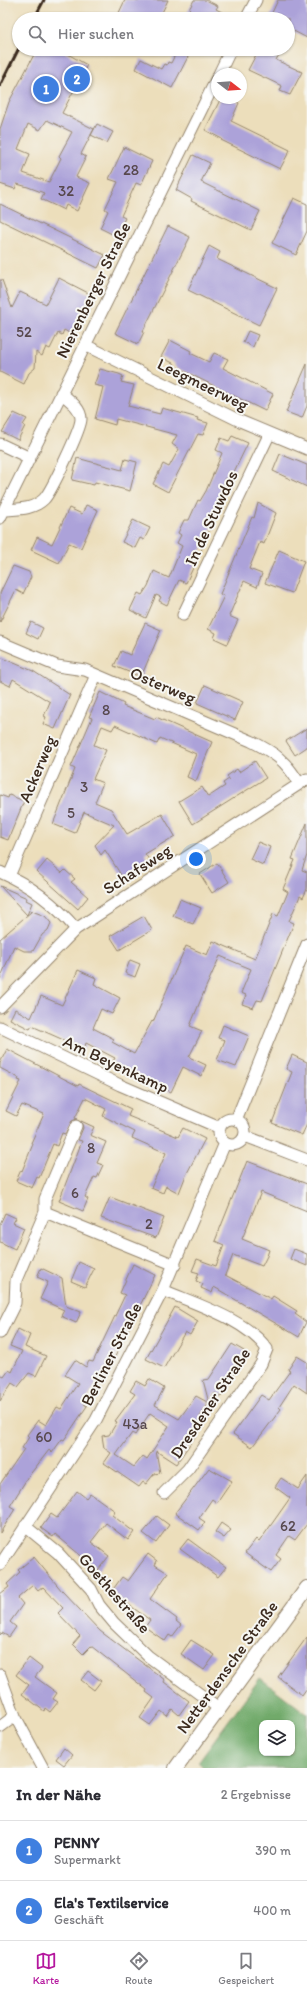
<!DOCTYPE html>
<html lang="de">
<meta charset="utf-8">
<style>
:root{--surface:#fff;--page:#f2f2f3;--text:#2b2b33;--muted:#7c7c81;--line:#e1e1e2;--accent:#b5179e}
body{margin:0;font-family:Itim,sans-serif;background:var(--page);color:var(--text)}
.controls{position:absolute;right:12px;bottom:12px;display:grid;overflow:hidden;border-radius:8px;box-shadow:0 1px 3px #0004}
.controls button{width:36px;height:36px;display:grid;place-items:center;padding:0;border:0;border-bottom:1px solid var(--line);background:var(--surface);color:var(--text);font:20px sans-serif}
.compass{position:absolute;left:211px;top:68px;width:36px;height:36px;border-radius:50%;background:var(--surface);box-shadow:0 1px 3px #0004;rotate:107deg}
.you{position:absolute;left:196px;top:859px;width:14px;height:14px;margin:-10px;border:3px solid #fff;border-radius:50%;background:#1a73e8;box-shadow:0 0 0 6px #1a73e833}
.badge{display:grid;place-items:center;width:26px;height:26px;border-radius:50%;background:var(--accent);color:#fff;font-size:13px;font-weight:700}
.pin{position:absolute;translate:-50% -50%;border:2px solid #fff;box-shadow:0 1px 4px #0006}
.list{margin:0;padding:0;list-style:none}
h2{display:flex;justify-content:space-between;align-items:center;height:52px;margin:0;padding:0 16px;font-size:17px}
h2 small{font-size:13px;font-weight:400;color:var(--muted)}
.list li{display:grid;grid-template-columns:26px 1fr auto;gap:12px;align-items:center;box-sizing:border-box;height:60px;padding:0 16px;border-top:1px solid var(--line)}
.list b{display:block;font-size:15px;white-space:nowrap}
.list p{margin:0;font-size:13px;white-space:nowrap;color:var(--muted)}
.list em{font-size:13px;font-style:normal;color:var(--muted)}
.icon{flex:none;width:22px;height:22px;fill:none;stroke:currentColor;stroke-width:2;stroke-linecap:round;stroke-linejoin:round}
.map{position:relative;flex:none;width:307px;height:1768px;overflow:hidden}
.search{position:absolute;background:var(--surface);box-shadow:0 1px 3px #0004;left:12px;right:12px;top:12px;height:44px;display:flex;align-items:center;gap:10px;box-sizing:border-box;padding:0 14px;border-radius:22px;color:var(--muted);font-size:15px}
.sheet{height:172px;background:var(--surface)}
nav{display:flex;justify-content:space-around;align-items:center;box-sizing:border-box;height:56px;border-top:1px solid var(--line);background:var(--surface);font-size:11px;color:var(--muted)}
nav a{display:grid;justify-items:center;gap:2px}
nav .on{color:var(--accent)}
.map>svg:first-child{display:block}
.forest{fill:#71aa6a;stroke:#566a44;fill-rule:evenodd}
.building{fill:#aca2d9;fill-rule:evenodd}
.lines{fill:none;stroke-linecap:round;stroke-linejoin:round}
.minor-casing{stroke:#94846c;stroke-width:13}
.tertiary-casing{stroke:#94846c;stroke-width:16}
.minor{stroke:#fff;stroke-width:11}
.tertiary{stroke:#fff;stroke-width:14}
.rail{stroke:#3b2a1e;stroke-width:3}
.labels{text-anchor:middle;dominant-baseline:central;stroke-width:4;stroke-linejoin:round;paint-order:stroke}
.number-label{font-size:15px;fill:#57484d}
.street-label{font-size:17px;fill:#3b2a1e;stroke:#f6f6f2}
</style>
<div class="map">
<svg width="307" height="1768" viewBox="0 0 307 1768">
<rect width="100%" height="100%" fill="#f6f6f2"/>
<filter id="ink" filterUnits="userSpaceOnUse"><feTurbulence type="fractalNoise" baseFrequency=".025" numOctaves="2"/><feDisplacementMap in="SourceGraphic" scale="8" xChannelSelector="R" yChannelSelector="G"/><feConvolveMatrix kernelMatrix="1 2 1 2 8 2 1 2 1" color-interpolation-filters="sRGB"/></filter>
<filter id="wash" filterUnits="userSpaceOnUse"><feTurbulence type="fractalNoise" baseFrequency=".012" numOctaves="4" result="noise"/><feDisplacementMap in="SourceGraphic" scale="16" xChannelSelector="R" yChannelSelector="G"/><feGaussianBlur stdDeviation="0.9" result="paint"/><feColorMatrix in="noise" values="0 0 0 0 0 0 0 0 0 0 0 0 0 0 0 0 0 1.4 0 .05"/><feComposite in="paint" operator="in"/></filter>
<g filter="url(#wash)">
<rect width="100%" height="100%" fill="#ecdebb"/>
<path class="forest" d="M260,1678l47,36v54h-103l-6,-6zM262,1723h30v30h-30z"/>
<g id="blocks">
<path class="building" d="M125,0h43l-9,19h-43z
M194,0h12l12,6 -2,3 19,10h-51z
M278,0h29v38l-19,-10v-9h-19z
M37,49h22l28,16 -25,48 32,16 -13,25 5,3 -10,20 14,6 -13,28 -11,-6 -2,5 -23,-11 3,-6 -16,-6 -11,-3 -2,5 -15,-5v-55l9,-27zM47,120l25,12 -13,24 2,2 -12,24 -26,-9 7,-19 -12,-5 10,-25 12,6z
M178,49h14l-20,39 -36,-19 5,-10 20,10 3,-5 3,1 1,-3 3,1z
M259,49h23l-6,11 26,12 -12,23 -10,-4 2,-5 -34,-16z
M221,98h9l9,5 -8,18 59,29 -10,19 -59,-29 1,-1 -17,-9z
M97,124l16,8 -6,11 -16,-8z
M124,147l28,14 -11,24 -5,-2 -15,33 4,2 -9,18 -16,-8 8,-17 -3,-2 13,-27 -9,-3z
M193,155l17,8 -9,19 59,29 -9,19 -60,-29 1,-2 -16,-9z
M294,198l13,6v27l-11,24 -24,-12z
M0,204l105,51 -7,13 -98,-48z
M168,226l22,11 -47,94 1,1 -6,12 -23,-11z
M209,246l11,6 -3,7 60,29 -18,37 -71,-35z
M59,278l37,19 -13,24 -2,-1 -8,15 -9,-5 -2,5 -4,-2 -8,16 -4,-2 -4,9 -6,-4 -1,16 -6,5 -5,11 -24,-12v-92h2l10,28 8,-16 26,12z
M248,331l10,4 -5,12 -10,-5z
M170,340l21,11 -1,2 19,9 5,-9 14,6 -5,9 50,26 -8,17 -91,-45 1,-2 -14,-7z
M307,364v42l-5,12 -16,-6z
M100,369l19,5 4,2 -2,6 13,3 -6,21 32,8 2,-6 36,10 -1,2 11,3 -5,12 -5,-1 -30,58 -15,-8 10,-20 6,3 10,-18 -7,-5 5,-9 -61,-16 -1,6 -20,-6 8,-32 -9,-2z
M14,413l13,6 -4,6 2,1 -7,14 -16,-8z
M232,436l16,7 -18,37 -4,-2 -7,19 5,2 -13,30 -9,12 3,1 -19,41 -7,-3 -12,25 -8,-4 2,-4 -5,-2 -10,23 -16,-8 8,-17 4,2 6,-9 6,-15 15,7 13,-32 -5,-3 4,-8 -3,-2 6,-13h5l9,-20 2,1 6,-10 16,-38 -6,-3 5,-12 8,3z
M280,454l27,11v22l-34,-16z
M77,458l45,12 3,-11 12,3 -7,29 -35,-9 -1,3 -22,-5z
M258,503l18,10 -12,31 -4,-2 -11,27 13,5 -5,13 -13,-6 -15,35 9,4 -11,24 -13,-6 2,-5 -8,-4 16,-33 -4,-2 32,-77 2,1z
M86,505l12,5 -17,38 -12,-5 -10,20 -28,-13 6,-13 15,7 17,-36 13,6z
M133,520l17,8 -6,12 -4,-2 -5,10 -13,-6z
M279,550l25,11 -12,32 -27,-10z
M13,566l16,6 2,5 -8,17 -7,-4 -16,32v-29z
M31,622l12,6 -5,11 -12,-6z
M145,623l16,7 -20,47 -27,-11 7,-15 9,4z
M0,657l33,14 37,24 -15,34 -12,-5 3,-7 -2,-1 6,-14 -37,-23 -3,7 -10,-5z
M205,685l38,17 -8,18 -38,-17z
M100,692l24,12 -1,2 32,13 1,-2 56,25 -16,39 -9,-4 9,-23 -36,-16 -3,6 -42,-19 -3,5 -10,-4 -8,19 12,5 -13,29 10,4 -8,19 16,7 16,25 35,-20 13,22 -30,18 5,7 -27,17 -18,-28 -4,5 -6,-10 19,-20 -30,-13 -9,21 -22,-9 22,-55 -4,-2 21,-49 -3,-1z
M307,728v19l-12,8 -9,-14z
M255,761l11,17 -73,46 -14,-23 23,-14 6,10 17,-11 -2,-3 6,-4 -2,-3 10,-7 2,3z
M0,795l8,3 1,-3 15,6 -16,39 -8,-3z
M307,823v32l-5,15 5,2v17l-4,9 -3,-2 -11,25 5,2 -32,78 -5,-1 -4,8 -11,-4 4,-9 -5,-2 10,-24 -31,-13 -14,31 -16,39 12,5 -13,26 17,8 -5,11 -18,-9 -12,25 -59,-29 3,-5 -29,-15 -2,6 -52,-23 -2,3 -20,-10 5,-10 16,9 10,-22 21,9 16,-35 18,8 -2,6 26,14 -8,16 -11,-5 -8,19 21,11 -2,3 22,12 18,-33 1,1 33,-76 21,9 6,-14 42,18 18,-45 5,2 10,-24 -5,-3 12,-29 -3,-1z
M258,842l12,5 -7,18 -13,-6z
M47,860l15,13 3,-3 10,9 -4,3 17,15 -10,12 -41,-37z
M217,863l12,19 -17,11 -12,-19z
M0,886l27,12 -1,2 6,3 -5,12z
M180,899l21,9 -8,16 -20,-8z
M32,911l13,5 6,7 -3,7 -6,5 -9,16h-9l-10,-5 -14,33v-40z
M144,916l8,14 -33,20 -9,-14z
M130,960l10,4 -5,13 -10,-4z
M223,1025l26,11 -13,31 -19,-7 8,-20 -7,-2z
M7,1049l71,37 1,-2 52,25 -3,7 50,21 5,-9 22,11 -19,36 -7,18 -13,-7 -3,7 -12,-5 15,-35 -34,-15 3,-6 -32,-16 3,-7 -21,-11 -10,20 2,1 -5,2 -7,13 -3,-1 -5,13 -4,-2 -14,34 -2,-1 -5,11 -16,-7 5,-11 1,1 11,-27 -2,-1 13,-29 -22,-9 -6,11 -10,-5 15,-30 -3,-1 1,-2 -19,-10v-5z
M292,1055l15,7v62l-5,11 -30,-12 20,-51 -6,-3z
M81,1121l13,6 -4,8 16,7 -9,21 6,2 -6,13 -3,-1 -9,20 3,2 -5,12 -24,-10 23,-60 -4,-1 5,-12z
M247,1161l60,23v27l-46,-19 -19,47 27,11 -2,6 -5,10 -29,-11 -8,20 46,24 2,-3 24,15 -2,3 11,8 -7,15 -85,-50 -2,6 -11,-5 2,-4 -7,-3 3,-8 -7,-2 5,-12 19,7 8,-21 -9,-4z
M110,1197l54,21 -8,20 -55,-20z
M5,1213l11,5 -3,5 11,5 -9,21 -15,-7v-18z
M294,1249l13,5v12l-17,-7z
M79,1262l15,7 -9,18 -14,-6z
M133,1264l22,11 -46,94 -7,10 -2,-1 -16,26 3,2 -23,34 -2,-1 -10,14 -3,-3 -21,27 -18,29 5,3 -15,24v-49l24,-35 -2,-1 7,-11 -2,-2 11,-15 8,5 11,-18 4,2 17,-26 -13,-8 10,-15 11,7 3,-6 4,1 32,-67 -5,-2z
M41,1268l21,10 4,28 15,6 -5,11 -15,-7 3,-6 -24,-11 8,-17 -11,-5z
M175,1307l23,14 -8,14 -5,-3 -21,36 -18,-9z
M18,1329l12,6 -5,12 21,9 -10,20 -7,-3 -11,14 -6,-4 -12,18v-27l4,3 5,-7 3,2 10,-21 -12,-5z
M232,1344l17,10 -9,15 -2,-1 -17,29 -6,-4 -6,10 -6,-23 6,-1z
M297,1356l10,6v31l-13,-9 -15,23 2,2 -29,38 -19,-13 28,-39 8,5 21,-29 -2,-1z
M149,1379l15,9 -9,17 24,14 17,-23 13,7 -9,14 6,4 -30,43 -20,-13 4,22 -6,1 -8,10 -3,-2 -4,5 -35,-24 7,-10 -7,-5 -2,-12 7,-1 8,-13 -2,-1 20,-27 -5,-3 6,-10 9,5zM150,1413l19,13 -22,33 -4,-3 -9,11 -18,-12 16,-22 3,2z
M209,1468l23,13 -15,22 -5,-4 -13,19 6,4 -6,8 -24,-17z
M307,1476v48l-12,16 -6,-4 -13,19 5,4 -10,13 -26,-19 11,-14 3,3 31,-44 -15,-11 6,-9 17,11z
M77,1491l9,7 4,-5 25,18 -3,4 22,17 -6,8 -22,-17 -15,19 18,14 -11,14 -43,-36 -2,3 -12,-9 10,-14 6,4z
M157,1516l12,9 -13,18 -13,-10z
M221,1523l10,7 -7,8 -9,-6z
M188,1539l38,28 -8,10 -38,-28z
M148,1554l9,7 -2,4 13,8 -18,26 27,20 -1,2 5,4 -9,12 -3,-2 -4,6 -20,-14 5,-7 -39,-28 11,-15 6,4z
M34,1557l28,34 38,40 65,49 -1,2 25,19 -10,14 -7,-6 -5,7 -6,-5 -11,14 -10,-7 14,-20 -8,-6 1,-2 -56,-44 -8,8 -10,-10 7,-8 -22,-23 5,-5 -20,-21 -5,4 -5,-6 -15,13 5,6 -13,18 6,5 -7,10 -7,-4 -2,2v-41l9,-7 -2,-3 13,-12 -2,-2z
M307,1637v51l-5,7 -24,-18z
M191,1640l24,15 -11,15 -23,-16z
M29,1658l13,10 -7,9 22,16 -4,6 5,3 -8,10 -5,-4 -1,3 -22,-17 7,-9 -13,-10z
M88,1671l13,10 -7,9 -13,-10z
M64,1748l8,7 -8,10 -8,-6z"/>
</g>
</g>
<g filter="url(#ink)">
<use href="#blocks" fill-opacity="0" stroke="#94846c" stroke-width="1"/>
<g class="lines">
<g class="minor-casing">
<path id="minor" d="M246,19l10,-19
M219,74l12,-25
M85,345l155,76 67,28
M0,444l30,14
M4,510c13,-1 29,0 40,-11 7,-7 37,-70 37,-80 0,-11 -12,-19 -20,-26
M0,518l217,-440
M183,615l86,-180
M0,642l57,24 28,4 166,71c24,12 34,19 48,42
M0,872c30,13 55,32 76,57
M9,876l87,-201
M0,1007l76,-78 231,-150
M0,1027l120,58 100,43
M219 1132a13 13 0 1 1 26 0a13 13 0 1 1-26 0Z
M236,1120l71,-176
M245,1136l62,24
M45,1212v-13l31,-73
M163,1290c32,14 83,29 104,59l-6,15 -73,105 -24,24
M0,1333l15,-30 1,-23 29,-68 130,53
M25,1526l33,27 33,36 8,16 15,18 34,33 72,53
M0,1565l96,-145 67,-130 62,-147
M0,1675l15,41 28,52
M0,1727l15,-11"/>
</g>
<g class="tertiary-casing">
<path id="tertiary" d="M176,1768l131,-180"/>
</g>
<use href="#minor" class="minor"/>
<use href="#tertiary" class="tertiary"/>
<path class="rail" d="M34,19l10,-19
M0,86l19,-38"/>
</g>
</g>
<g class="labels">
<g class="number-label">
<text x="131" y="170">28</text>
<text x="66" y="191">32</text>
<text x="24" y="332">52</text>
<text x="106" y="710">8</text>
<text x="84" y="787">3</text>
<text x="71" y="813">5</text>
<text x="91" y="1148">8</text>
<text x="75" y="1193">6</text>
<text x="149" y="1224">2</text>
<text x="135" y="1424">43a</text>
<text x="44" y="1437">60</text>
<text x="288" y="1526">62</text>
</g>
<g class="street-label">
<text transform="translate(93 290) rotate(-64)">Nierenberger Straße</text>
<text transform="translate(203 384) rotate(26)">Leegmeerweg</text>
<text transform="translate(211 518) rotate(-65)">In de Stuwdos</text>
<text transform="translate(163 685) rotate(23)">Osterweg</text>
<text transform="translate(37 769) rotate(-67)">Ackerweg</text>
<text transform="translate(137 869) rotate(-33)">Schafsweg</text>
<text transform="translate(116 1064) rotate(25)">Am Beyenkamp</text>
<text transform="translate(111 1354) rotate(-63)">Berliner Straße</text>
<text transform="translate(210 1403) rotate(-56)">Dresdener Straße</text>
<text transform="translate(115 1593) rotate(49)">Goethestraße</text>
<text transform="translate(227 1667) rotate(-54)">Netterdensche Straße</text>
</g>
</g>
</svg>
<div class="controls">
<button><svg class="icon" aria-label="layers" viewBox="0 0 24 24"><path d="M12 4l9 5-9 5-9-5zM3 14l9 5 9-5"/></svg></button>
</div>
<svg class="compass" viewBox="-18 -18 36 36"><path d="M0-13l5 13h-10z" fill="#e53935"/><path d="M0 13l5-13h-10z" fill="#7c7c81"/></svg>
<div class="you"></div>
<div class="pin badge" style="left:46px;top:89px;background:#3f7fe0">1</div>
<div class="pin badge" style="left:77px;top:79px;background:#3f7fe0">2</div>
<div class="search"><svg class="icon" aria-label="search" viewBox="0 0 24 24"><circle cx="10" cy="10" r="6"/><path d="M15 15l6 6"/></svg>Hier suchen</div>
</div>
<section class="sheet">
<h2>In der Nähe<small>2 Ergebnisse</small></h2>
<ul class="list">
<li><span class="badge" style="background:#3f7fe0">1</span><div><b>PENNY</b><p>Supermarkt</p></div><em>390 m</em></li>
<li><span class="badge" style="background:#3f7fe0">2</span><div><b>Ela's Textilservice</b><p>Geschäft</p></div><em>400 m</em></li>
</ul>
</section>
<nav>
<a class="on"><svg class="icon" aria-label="map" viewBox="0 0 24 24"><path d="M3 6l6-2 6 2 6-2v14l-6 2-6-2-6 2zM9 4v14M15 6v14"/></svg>Karte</a>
<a><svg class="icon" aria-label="directions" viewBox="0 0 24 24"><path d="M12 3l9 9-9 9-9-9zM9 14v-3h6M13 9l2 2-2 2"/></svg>Route</a>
<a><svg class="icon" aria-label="saved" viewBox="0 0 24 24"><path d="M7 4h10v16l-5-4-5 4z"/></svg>Gespeichert</a>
</nav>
